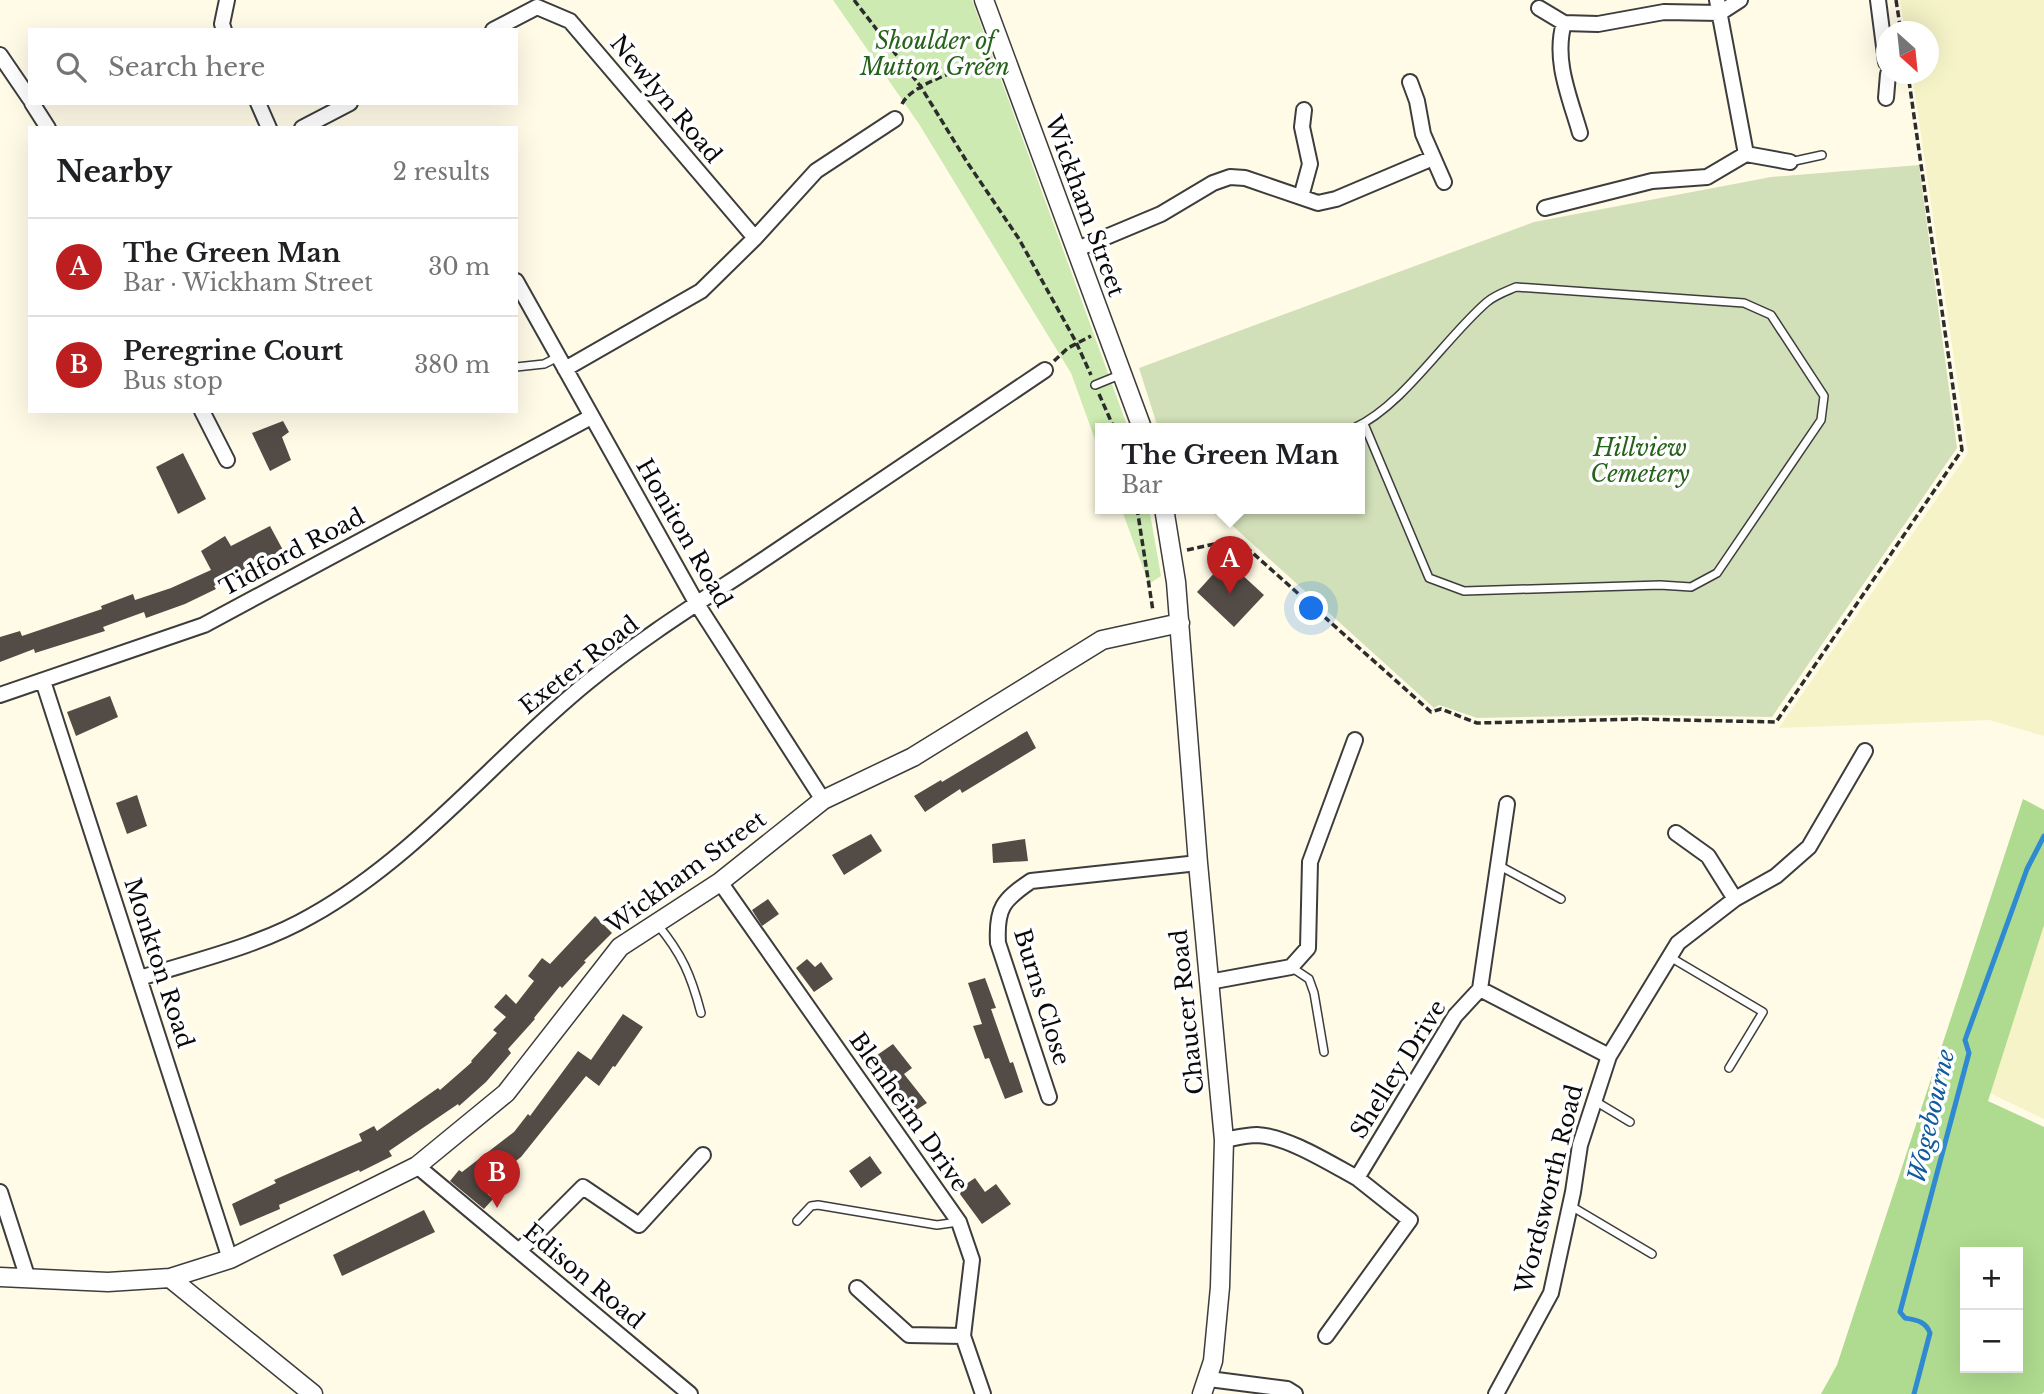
<!DOCTYPE html>
<meta charset="utf-8">
<style>
:root{--surface:#fff;--page:#f6f6f6;--text:#202124;--muted:#757577;--line:#e0e0e0;--accent:#bd1f20}
body{margin:0;font-family:"Libre Baskerville",serif;background:var(--page);color:var(--text)}
.controls{position:absolute;right:21px;bottom:21px;display:grid;overflow:hidden;border-radius:0px;box-shadow:0 7px 28px #0002}
.controls button{width:63px;height:63px;display:grid;place-items:center;padding:0;border:0;border-bottom:2px solid var(--line);background:var(--surface);color:var(--text);font:35px sans-serif}
.compass{position:absolute;left:1876px;top:21px;width:63px;height:63px;border-radius:50%;background:var(--surface);box-shadow:0 7px 28px #0002;rotate:153deg}
.you{position:absolute;left:1312px;top:609px;width:24px;height:24px;margin:-18px;border:5px solid #fff;border-radius:50%;background:#1a73e8;box-shadow:0 0 0 10px #1a73e833}
.badge{display:grid;place-items:center;width:46px;height:46px;border-radius:50%;background:var(--accent);color:#fff;font-size:23px;font-weight:700}
.pin{position:absolute;translate:-50% -58px;filter:drop-shadow(0 2px 4px #0008)}
.pin::after{content:'';position:absolute;top:37px;width:24px;height:21px;background:inherit;clip-path:polygon(0 0,100% 0,50% 100%)}
.popup{position:absolute;left:1095px;top:423px;width:270px;height:91px;box-sizing:border-box;display:grid;place-content:center;border-radius:0px;background:var(--surface);filter:drop-shadow(0 2px 5px #0005);font-size:23px;white-space:nowrap;color:var(--muted)}
.popup b{font-size:26px;color:var(--text)}
.popup::after{content:'';position:absolute;left:50%;top:100%;margin-left:-14px;border:14px solid transparent;border-top-color:var(--surface)}
.list{margin:0;padding:0;list-style:none}
h2{display:flex;justify-content:space-between;align-items:center;height:91px;margin:0;padding:0 28px;font-size:30px}
h2 small{font-size:23px;font-weight:400;color:var(--muted)}
.list li{display:grid;grid-template-columns:46px 1fr auto;gap:21px;align-items:center;box-sizing:border-box;height:98px;padding:0 28px;border-top:2px solid var(--line)}
.list b{display:block;font-size:26px;white-space:nowrap}
.list p{margin:0;font-size:23px;white-space:nowrap;color:var(--muted)}
.list em{font-size:23px;font-style:normal;color:var(--muted)}
.icon{flex:none;width:38px;height:38px;fill:none;stroke:currentColor;stroke-width:2;stroke-linecap:round;stroke-linejoin:round}
.map{position:relative;flex:none;width:2044px;height:1394px;overflow:hidden}
.search{position:absolute;background:var(--surface);box-shadow:0 7px 28px #0002;left:28px;top:28px;width:490px;height:77px;display:flex;align-items:center;gap:18px;box-sizing:border-box;padding:0 24px;border-radius:0px;color:var(--muted);font-size:26px}
.panel{position:absolute;background:var(--surface);box-shadow:0 7px 28px #0002;left:28px;top:126px;width:490px;height:287px;border-radius:0px}
.map>svg:first-child{display:block}
.farmland{fill:#f5f3c7}
.green{fill:#cceab1}
.forest{fill:#aedb8f;fill-rule:evenodd}
.cemetery{fill:#d2e0b9}
.lines{fill:none;stroke-linecap:round;stroke-linejoin:round}
.stream{stroke:#2f8ad1;stroke-width:5}
.building{fill:#534c46}
.service-casing{stroke:#3d3d3d;stroke-width:10}
.minor-casing{stroke:#3d3d3d;stroke-width:18}
.tertiary-casing{stroke:#3d3d3d;stroke-width:21}
.path{stroke:#2c2c2c;stroke-width:3.5;stroke-dasharray:7 3.5;stroke-linecap:butt}
.service{stroke:#fff;stroke-width:7}
.minor{stroke:#fff;stroke-width:14}
.tertiary{stroke:#fff;stroke-width:18}
.labels{text-anchor:middle;dominant-baseline:central;stroke-width:7;stroke-linejoin:round;paint-order:stroke}
.park-label{font-size:23px;font-style:italic;fill:#26631a;stroke:#fff}
.street-label{font-size:23px;fill:#0a0a0a;stroke:#fff}
.water-label{font-size:24px;font-style:italic;fill:#115b9e;stroke:#fff}
</style>
<div class="map">
<svg width="2044" height="1394" viewBox="0 0 2044 1394">
<rect width="100%" height="100%" fill="#fffbe7"/>
<path class="farmland" d="M1900,0h144v736l-55,-16 -210,8 189,-275 -56,-379h16v-42l-23,-1z
M2044,879v240l-79,-38z"/>
<path class="green" d="M833,0h139l156,428h-28v25l-29,-80 -152,-249z
M1121,508h28l12,68 -12,8z"/>
<path class="forest" d="M2023,799l21,11v115l-56,176 56,26v265l-2,2h-221l16,-29zM1965,1252h53v116h-53z"/>
<path class="cemetery" d="M1919,165l38,283 -185,269 -136,-2 -159,3 -38,-13 -5,3 -210,-190 -26,-10h162v-80h-202l-19,-60 395,-146 237,-45z"/>
<g class="lines">
<path class="stream" d="M1914,1394l16,-61c-4,-12 -14,-13 -25,-15l-5,-6 69,-259 -4,-13 62,-171 17,-33"/>
</g>
<path class="building" d="M283,421l6,11 -7,5 9,23 -21,11 -18,-38z
M183,453l23,46 -28,15 -22,-47z
M270,526l14,26 -30,16 -2,-3 -38,21 2,3 -31,15 -39,14 -2,-6 -41,15 2,4 -70,22 -1,-4 -34,13v-25l20,-6 2,5 80,-27 -1,-3 32,-12 2,6 36,-12 40,-18 -10,-19 24,-15 6,10z
M1226,560l38,35 -30,32 -37,-35z
M110,696l8,21 -42,19 -9,-24z
M1027,731l9,17 -74,45 -2,-4 -35,23 -11,-16 27,-16 1,2z
M137,795l10,31 -20,8 -11,-31z
M871,834l11,17 -38,24 -12,-20z
M1025,839l3,22 -35,2 -1,-19z
M768,899l11,15 -17,12 -10,-16z
M595,916l17,17 -28,28 2,1 -24,26 -2,-2 -26,32 1,1 -27,30 3,4 -25,29 -27,24 -1,-2 -69,47 3,5 -32,16 -1,-2 -80,35 1,4 -40,17 -8,-22 44,-21 -2,-3 88,-39 -3,-7 15,-8 3,5 61,-43 2,2 32,-28 -1,-1 26,-28 -4,-3 13,-13 -12,-10 12,-13 10,10 18,-23 -6,-5 14,-18 8,6z
M807,959l8,8 6,-5 12,17 -19,13 -18,-24z
M985,978l11,30 -5,1 19,54 3,-1 10,30 -18,7 -16,-41 -4,1 -12,-33 9,-2 -14,-41z
M623,1014l20,13 -28,40 -2,-1 -14,20 -13,-10 -65,81 -40,31 12,11 -9,10 -34,-28 9,-11 3,2 52,-40 14,-18 2,2 48,-65 13,9z
M893,1044l19,24 -8,6 23,29 -17,11 -40,-54z
M870,1156l12,17 -21,15 -12,-17z
M975,1178l10,14 11,-8 15,20 -29,20 -25,-34z
M424,1210l11,22 -93,44 -9,-21z"/>
<g class="lines">
<g class="service-casing">
<path id="service" d="M1790,162l32,-7
M516,367l28,-3 14,-7
M1095,385l27,-11
M1354,428c49,-22 92,-91 133,-126 8,-7 20,-11 29,-15l228,16 27,12 53,81 -3,24 -104,153 -26,14 -31,-2 -196,6 -35,-13 -65,-154
M1498,865l63,34
M657,924c25,30 34,51 44,89
M1670,957l93,55 -34,56
M1291,967l18,12 5,14 10,59
M1595,1101l35,21
M1571,1206l81,48
M797,1221l14,-15 7,-1 119,20 21,-3"/>
</g>
<g class="minor-casing">
<path id="minor" d="M1878,0l8,62
M1539,8l25,15 34,1 66,-12 56,1 20,-13
M1564,23c-11,37 6,75 16,110
M224,30l-2,-6 5,-24
M493,30l44,-23 33,14 185,217
M0,55l30,44
M1410,82l7,19 6,33 21,48
M1886,98l2,-24
M32,103l16,25
M258,103l11,25
M302,128l48,-25
M1746,154l44,8
M1301,197l9,-33 -8,-37 2,-17
M1545,208l107,-27 55,-4 39,-23 -29,-154
M1075,250l86,-36 52,-31 17,-6 15,1 73,25 18,-4 97,-41
M516,281l181,323 126,196
M565,369l136,-78 54,-53 61,-67 79,-52
M202,411l25,49
M43,681l187,578
M0,695l204,-70 387,-208
M1676,833l32,23 27,43
M720,882l239,340 13,38 -9,76 20,58
M140,978c57,-18 119,-32 171,-62 107,-60 184,-159 278,-235 55,-45 117,-83 177,-123 93,-63 186,-126 279,-188
M1209,982l82,-15 17,-19 2,-86 45,-122
M1480,989l27,-185
M1049,1097l-51,-154c-2,-35 5,-43 33,-62l167,-18
M1224,1140c11,-2 22,-5 33,-5 30,1 74,29 100,43l98,-162 25,-27 129,67
M417,1166l273,228
M0,1192l28,87
M519,1251l64,-64 56,38 64,-70
M857,1288l52,47 54,1
M1326,1336l84,-116 -53,-42
M1209,1379l78,10 8,5
M1496,1394l55,-101 22,-101 7,-47 29,-89 69,-113 57,-44 41,-23 33,-29 56,-96"/>
</g>
<g class="tertiary-casing">
<path id="tertiary" d="M984,0l158,428
M1164,508l12,74 22,281 26,277 -4,147 -7,74 -11,33
M0,1277l108,5 62,-4 60,-19 187,-93 89,-73 114,-146 100,-65 103,-82 90,-43 189,-117 78,-17
M170,1278l143,116"/>
</g>
<path class="path" d="M854,0l67,87 46,75 52,77 57,103 15,33
M1896,0l5,32
M902,104c10,-21 65,-36 88,-45
M1054,361l14,-13 23,-12
M1099,394l15,34
M1137,508l16,103
M1187,550l50,-11 194,173 10,-3 36,14 160,-4 139,3 186,-272 -54,-376"/>
<use href="#service" class="service"/>
<use href="#minor" class="minor"/>
<use href="#tertiary" class="tertiary"/>
</g>
<g class="labels">
<g class="park-label">
<text x="935" y="41">Shoulder of<tspan x="935" dy="26">Mutton Green</tspan></text>
<text x="1640" y="448">Hillview<tspan x="1640" dy="26">Cemetery</tspan></text>
</g>
<g class="street-label">
<text transform="translate(666 99) rotate(50)">Newlyn Road</text>
<text transform="translate(1085 206) rotate(70)">Wickham Street</text>
<text transform="translate(684 533) rotate(60)">Honiton Road</text>
<text transform="translate(292 552) rotate(-28)">Tidford Road</text>
<text transform="translate(579 665) rotate(-38)">Exeter Road</text>
<text transform="translate(686 872) rotate(-36)">Wickham Street</text>
<text transform="translate(159 963) rotate(72)">Monkton Road</text>
<text transform="translate(1042 997) rotate(73)">Burns Close</text>
<text transform="translate(1187 1012) rotate(-96)">Chaucer Road</text>
<text transform="translate(1398 1069) rotate(-58)">Shelley Drive</text>
<text transform="translate(909 1112) rotate(55)">Blenheim Drive</text>
<text transform="translate(1549 1189) rotate(-76)">Wordsworth Road</text>
<text transform="translate(584 1276) rotate(40)">Edison Road</text>
</g>
<g class="water-label">
<text transform="translate(1931 1116) rotate(-77)">Wogebourne</text>
</g>
</g>
</svg>
<div class="controls">
<button>+</button>
<button>−</button>
</div>
<svg class="compass" viewBox="-18 -18 36 36"><path d="M0-13l5 13h-10z" fill="#e53935"/><path d="M0 13l5-13h-10z" fill="#757577"/></svg>
<div class="you"></div>
<div class="pin badge" style="left:1230px;top:594px">A</div>
<div class="popup"><b>The Green Man</b>Bar</div>
<div class="pin badge" style="left:497px;top:1208px">B</div>
<div class="search"><svg class="icon" aria-label="search" viewBox="0 0 24 24"><circle cx="10" cy="10" r="6"/><path d="M15 15l6 6"/></svg>Search here</div>
<section class="panel">
<h2>Nearby<small>2 results</small></h2>
<ul class="list">
<li><span class="badge">A</span><div><b>The Green Man</b><p>Bar · Wickham Street</p></div><em>30 m</em></li>
<li><span class="badge">B</span><div><b>Peregrine Court</b><p>Bus stop</p></div><em>380 m</em></li>
</ul>
</section>
</div>
